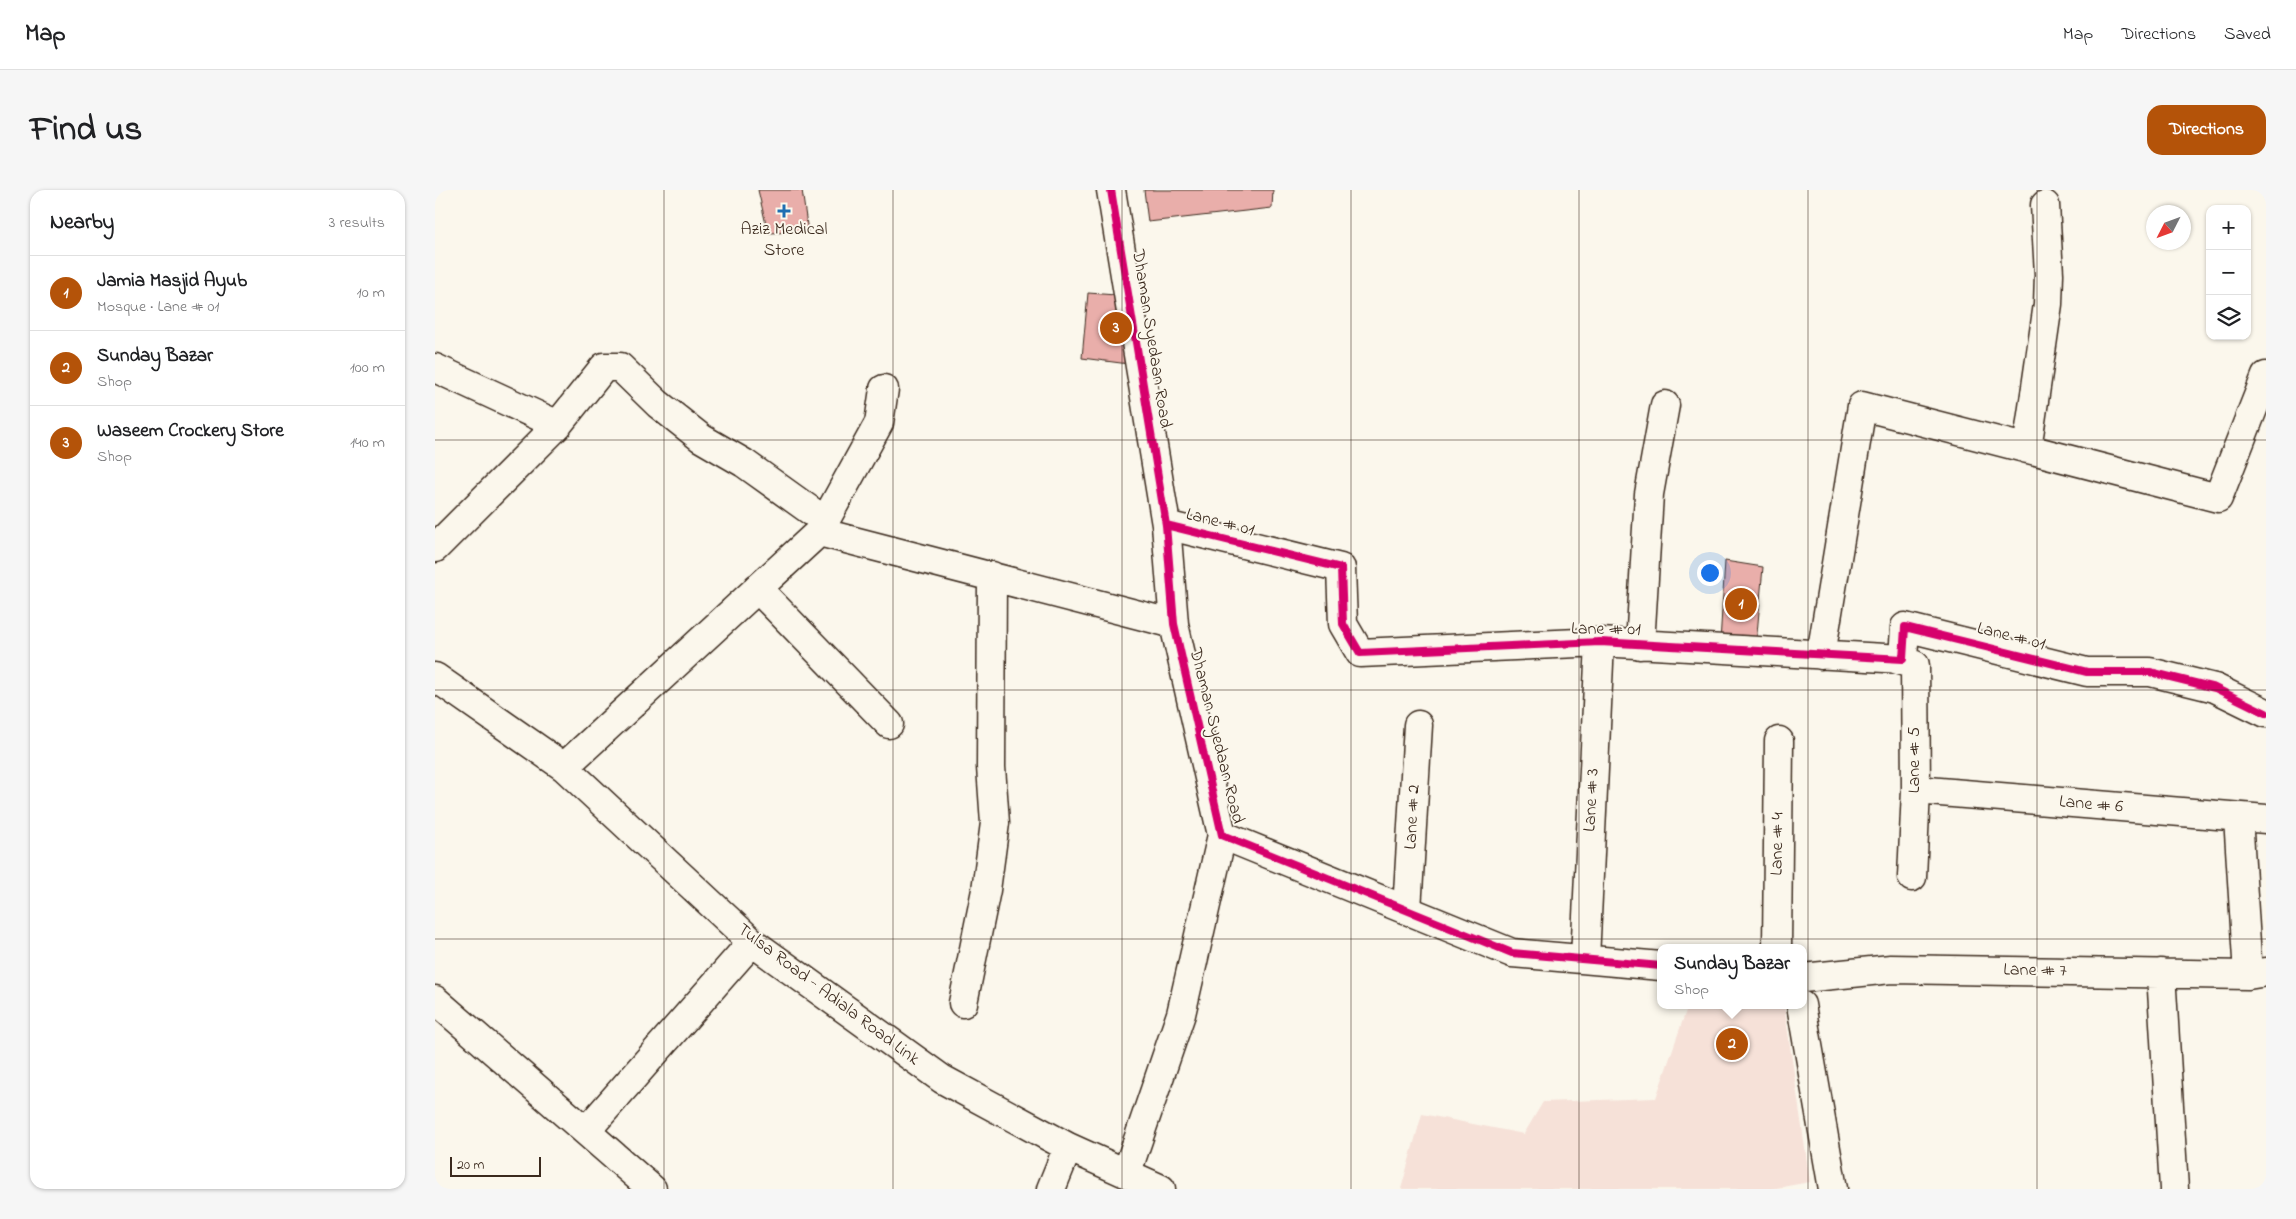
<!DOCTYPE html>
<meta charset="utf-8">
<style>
:root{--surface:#fff;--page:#f6f6f6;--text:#202124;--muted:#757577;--line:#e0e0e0;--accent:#b45309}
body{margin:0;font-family:"Indie Flower",sans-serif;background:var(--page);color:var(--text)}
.controls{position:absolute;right:15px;top:15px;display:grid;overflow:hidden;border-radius:10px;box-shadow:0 1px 4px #0004}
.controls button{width:45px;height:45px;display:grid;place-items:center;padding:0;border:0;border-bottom:1px solid var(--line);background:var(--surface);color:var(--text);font:25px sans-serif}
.compass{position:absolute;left:1711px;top:15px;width:45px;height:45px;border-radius:50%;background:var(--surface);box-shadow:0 1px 4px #0004;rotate:228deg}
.scale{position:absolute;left:15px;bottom:12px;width:91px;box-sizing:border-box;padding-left:5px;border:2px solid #3b2a1e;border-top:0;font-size:14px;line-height:18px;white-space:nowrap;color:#3b2a1e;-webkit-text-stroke:4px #fbf7ec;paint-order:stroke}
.you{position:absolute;left:1274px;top:382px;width:18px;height:18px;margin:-12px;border:4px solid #fff;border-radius:50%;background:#1a73e8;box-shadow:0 0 0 8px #1a73e833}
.badge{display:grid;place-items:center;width:32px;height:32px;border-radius:50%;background:var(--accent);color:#fff;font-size:16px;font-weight:700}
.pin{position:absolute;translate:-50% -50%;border:2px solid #fff;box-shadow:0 1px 5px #0006}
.popup{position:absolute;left:1222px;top:754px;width:150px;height:65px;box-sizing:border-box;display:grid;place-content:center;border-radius:10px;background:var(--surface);filter:drop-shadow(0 1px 4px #0005);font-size:16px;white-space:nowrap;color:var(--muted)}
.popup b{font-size:19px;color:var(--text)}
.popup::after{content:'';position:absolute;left:50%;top:100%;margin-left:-10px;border:10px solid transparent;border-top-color:var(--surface)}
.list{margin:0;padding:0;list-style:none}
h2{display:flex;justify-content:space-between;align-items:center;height:65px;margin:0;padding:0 20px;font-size:21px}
h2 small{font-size:16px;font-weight:400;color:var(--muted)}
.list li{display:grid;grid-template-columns:32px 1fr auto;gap:15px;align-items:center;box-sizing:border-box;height:75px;padding:0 20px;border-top:1px solid var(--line)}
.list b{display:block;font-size:19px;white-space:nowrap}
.list p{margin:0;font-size:16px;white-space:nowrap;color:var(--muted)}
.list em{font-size:16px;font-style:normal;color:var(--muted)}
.icon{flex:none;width:28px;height:28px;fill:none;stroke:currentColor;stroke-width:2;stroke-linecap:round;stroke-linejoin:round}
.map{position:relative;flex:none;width:1831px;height:999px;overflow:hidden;border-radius:15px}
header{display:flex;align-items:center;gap:30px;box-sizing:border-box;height:70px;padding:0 25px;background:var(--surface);border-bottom:1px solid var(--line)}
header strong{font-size:24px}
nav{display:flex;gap:28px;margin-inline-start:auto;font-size:18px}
.intro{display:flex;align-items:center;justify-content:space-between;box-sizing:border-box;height:120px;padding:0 30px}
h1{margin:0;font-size:35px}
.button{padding:12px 22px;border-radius:15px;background:var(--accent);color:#fff;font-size:18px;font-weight:700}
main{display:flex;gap:30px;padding:0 30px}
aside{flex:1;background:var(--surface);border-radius:15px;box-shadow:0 1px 4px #0004}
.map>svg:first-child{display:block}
.built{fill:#f6e1d8}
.building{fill:#e9aeaa;stroke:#3b2a1e}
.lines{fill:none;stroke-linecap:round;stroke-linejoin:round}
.street-casing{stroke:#3b2a1e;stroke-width:31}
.street{stroke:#fbf7ec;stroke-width:28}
.cycleway-casing{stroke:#fbf7ec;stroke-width:11}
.cycleway{stroke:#d6006c;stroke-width:8}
.grid{fill:none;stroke:#3b2a1e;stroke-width:1;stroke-opacity:0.55}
.poi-dot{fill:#1f6fb2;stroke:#fbf7ec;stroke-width:2}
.labels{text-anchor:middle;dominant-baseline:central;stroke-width:4;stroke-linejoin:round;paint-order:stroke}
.poi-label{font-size:18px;fill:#3b2a1e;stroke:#fbf7ec}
.street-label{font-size:18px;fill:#3b2a1e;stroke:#fbf7ec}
</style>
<header>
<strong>Map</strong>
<nav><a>Map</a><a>Directions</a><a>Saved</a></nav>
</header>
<div class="intro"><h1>Find us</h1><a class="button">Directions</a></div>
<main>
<aside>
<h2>Nearby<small>3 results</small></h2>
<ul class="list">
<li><span class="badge">1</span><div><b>Jamia Masjid Ayub</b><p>Mosque · Lane # 01</p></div><em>10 m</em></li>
<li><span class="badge">2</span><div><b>Sunday Bazar</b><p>Shop</p></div><em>100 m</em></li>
<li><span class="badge">3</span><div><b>Waseem Crockery Store</b><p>Shop</p></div><em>140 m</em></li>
</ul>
</aside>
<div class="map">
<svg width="1831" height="999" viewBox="0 0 1831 999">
<rect width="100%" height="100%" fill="#fbf7ec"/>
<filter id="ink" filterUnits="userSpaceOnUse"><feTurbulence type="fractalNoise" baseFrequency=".02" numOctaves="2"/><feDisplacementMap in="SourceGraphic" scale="10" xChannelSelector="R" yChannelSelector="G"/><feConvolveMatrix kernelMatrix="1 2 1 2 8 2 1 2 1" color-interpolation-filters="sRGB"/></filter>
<g filter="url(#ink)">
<path class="built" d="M1253,815h96l26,177 -39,7h-370l21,-75 102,20 19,-32 113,-4z"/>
<path class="building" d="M323,0h44l6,42 -40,1z
M709,0h129l-1,18 -124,14z
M653,103l56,4 8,70 -70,-9z
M1290,371l38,6 -7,78 -36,-3z"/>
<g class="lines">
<g class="street-casing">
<path id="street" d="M676,0l55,335 8,99 48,211 290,118 149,13
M0,178l123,57
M1592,259l21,-145 1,-30 -4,-69
M731,335l175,43 2,56 17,29 240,-11 303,17 2,-32 182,45h63l65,16 51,25
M384,342l355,92
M0,358l121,-121 48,-60h16l38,37 43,34 43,25 81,58
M322,398l132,136
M1205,455l9,-151 16,-89
M1386,465l41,-249 356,92 48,-122
M1460,469l20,6 1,125 -4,87
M0,487l129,90 188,175 190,137 126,68 93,42
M129,577l255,-235 60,-109 5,-34
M1481,600l350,29
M1803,627l10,158
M972,720l11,-185
M1342,758l2,-207
M1150,769l15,-317
M1726,783l13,216
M1368,788l88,-9 357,6 18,-3
M0,810l217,189
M528,813l23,-113 9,-67 -4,-56 1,-191
M1366,815l32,184
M151,941l166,-189
M692,982l54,-158 41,-179
M616,999l17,-42"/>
</g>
<use href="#street" class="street"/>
<g class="cycleway-casing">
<path id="cycleway" d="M676,0l55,335 8,99 48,211 290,118 149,13
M731,335l175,43 2,56 17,29 240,-11 303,17 2,-32 182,45h63l65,16 51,25"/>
</g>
<use href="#cycleway" class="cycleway"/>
</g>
</g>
<path class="grid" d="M229,0v999M458,0v999M687,0v999M916,0v999M1144,0v999M1373,0v999M1602,0v999M0,250h1831M0,500h1831M0,749h1831"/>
<path class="poi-dot" d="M346.5 13.5h5v5h5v5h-5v5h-5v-5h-5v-5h5z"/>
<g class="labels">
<g class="poi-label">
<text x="349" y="40">Aziz Medical<tspan x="349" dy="21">Store</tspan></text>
</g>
<g class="street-label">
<text transform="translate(716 149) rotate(81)">Dhaman Syedaan Road</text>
<text transform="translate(785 333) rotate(14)">Lane # 01</text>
<text transform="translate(1171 440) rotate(1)">Lane # 01</text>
<text transform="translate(1576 447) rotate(14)">Lane # 01</text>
<text transform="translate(781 546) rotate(76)">Dhaman Syedaan Road</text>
<text transform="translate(1480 570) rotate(-90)">Lane # 5</text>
<text transform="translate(1157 610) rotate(-87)">Lane # 3</text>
<text transform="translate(1656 615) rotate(5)">Lane # 6</text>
<text transform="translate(978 627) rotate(-87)">Lane # 2</text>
<text transform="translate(1343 654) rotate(-89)">Lane # 4</text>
<text transform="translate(1600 781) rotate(1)">Lane # 7</text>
<text transform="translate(393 805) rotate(37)">Tulsa Road - Adiala Road Link</text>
</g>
</g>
</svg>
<div class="controls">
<button>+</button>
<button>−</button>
<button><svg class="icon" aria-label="layers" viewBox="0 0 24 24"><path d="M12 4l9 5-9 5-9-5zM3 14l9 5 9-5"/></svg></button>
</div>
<svg class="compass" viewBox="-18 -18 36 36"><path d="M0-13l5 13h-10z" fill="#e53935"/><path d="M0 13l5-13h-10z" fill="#757577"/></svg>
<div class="scale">20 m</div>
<div class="you"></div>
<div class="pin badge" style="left:1306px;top:414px">1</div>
<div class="pin badge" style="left:1297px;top:854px">2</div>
<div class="popup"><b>Sunday Bazar</b>Shop</div>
<div class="pin badge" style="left:681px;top:138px">3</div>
</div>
</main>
